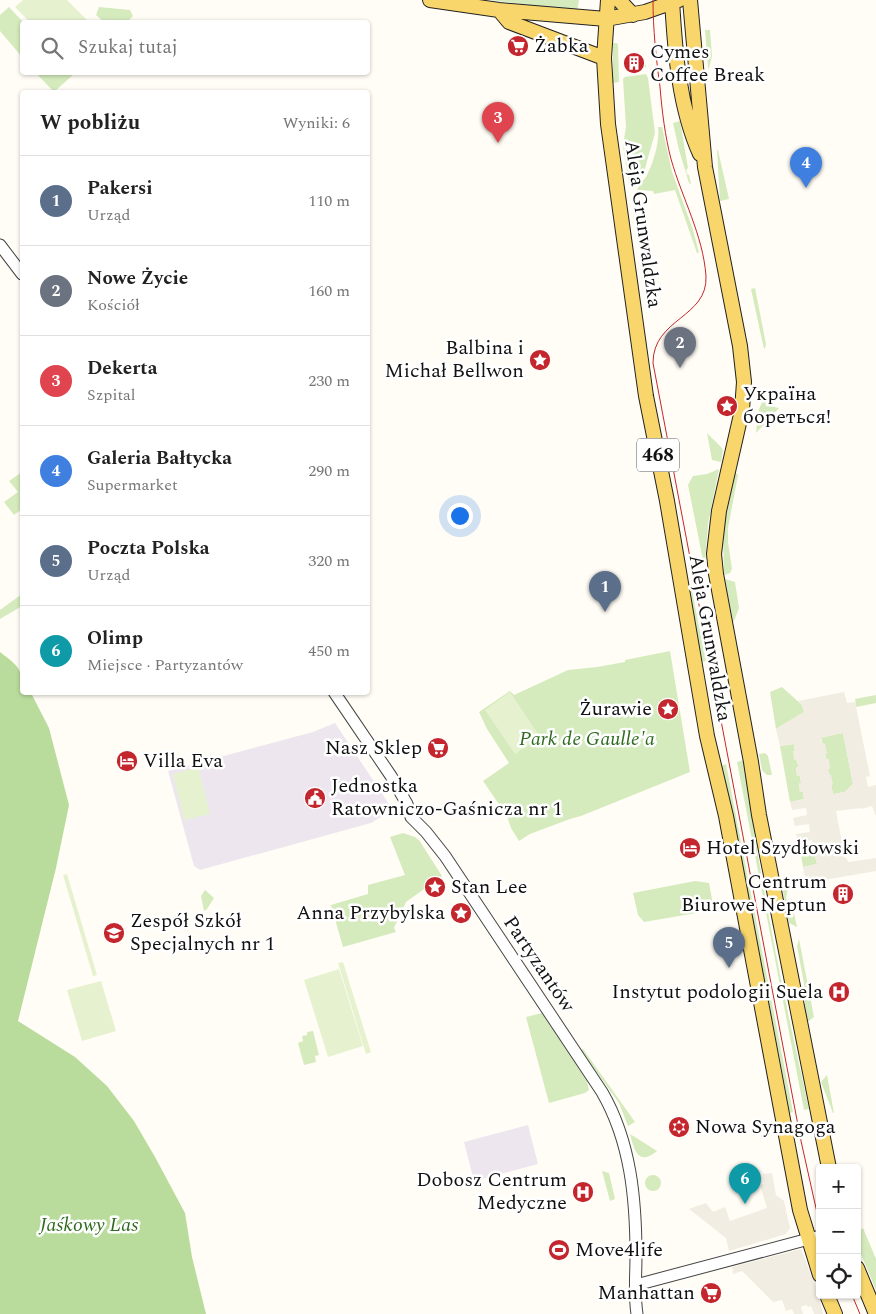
<!DOCTYPE html>
<html lang="pl">
<meta charset="utf-8">
<style>
:root{--surface:#fff;--page:#f2f2f2;--text:#222;--muted:#767676;--line:#e0e0e0;--accent:#db2777}
body{margin:0;font-family:Spectral,serif;background:var(--page);color:var(--text)}
.controls{position:absolute;right:15px;bottom:15px;display:grid;overflow:hidden;border-radius:5px;box-shadow:0 1px 4px #0004}
.controls button{width:45px;height:45px;display:grid;place-items:center;padding:0;border:0;border-bottom:1px solid var(--line);background:var(--surface);color:var(--text);font:25px sans-serif}
.you{position:absolute;left:459px;top:515px;width:18px;height:18px;margin:-12px;border:4px solid #fff;border-radius:50%;background:#1a73e8;box-shadow:0 0 0 8px #1a73e833}
.badge{display:grid;place-items:center;width:32px;height:32px;border-radius:50%;background:var(--accent);color:#fff;font-size:16px;font-weight:700}
.pin{position:absolute;translate:-50% -41px;filter:drop-shadow(0 1px 2px #0008)}
.pin::after{content:'';position:absolute;top:26px;width:18px;height:15px;background:inherit;clip-path:polygon(0 0,100% 0,50% 100%)}
.list{margin:0;padding:0;list-style:none}
h2{display:flex;justify-content:space-between;align-items:center;height:65px;margin:0;padding:0 20px;font-size:21px}
h2 small{font-size:16px;font-weight:400;color:var(--muted)}
.list li{display:grid;grid-template-columns:32px 1fr auto;gap:15px;align-items:center;box-sizing:border-box;height:90px;padding:0 20px;border-top:1px solid var(--line)}
.list b{display:block;font-size:19px;white-space:nowrap}
.list p{margin:0;font-size:16px;white-space:nowrap;color:var(--muted)}
.list em{font-size:16px;font-style:normal;color:var(--muted)}
.icon{flex:none;width:28px;height:28px;fill:none;stroke:currentColor;stroke-width:2;stroke-linecap:round;stroke-linejoin:round}
.map{position:relative;flex:none;width:876px;height:1314px;overflow:hidden}
.search{position:absolute;background:var(--surface);box-shadow:0 1px 4px #0004;left:20px;top:20px;width:350px;height:55px;display:flex;align-items:center;gap:12px;box-sizing:border-box;padding:0 18px;border-radius:5px;color:var(--muted);font-size:19px}
.panel{position:absolute;background:var(--surface);box-shadow:0 1px 4px #0004;left:20px;top:90px;width:350px;height:605px;border-radius:5px}
.map>svg:first-child{display:block}
.industrial{fill:#eee6ef}
.green{fill:#d5ebbd}
.forest{fill:#b9dc9c}
.pitch{fill:#e6f2cf}
.plaza{fill:#f1ede2;fill-rule:evenodd}
.lines{fill:none;stroke-linecap:round;stroke-linejoin:round}
.minor-casing{stroke:#444;stroke-width:13}
.major-casing{stroke:#222;stroke-width:16}
.minor{stroke:#fff;stroke-width:11}
.major{stroke:#f9d66b;stroke-width:14}
.tram{stroke:#c4262e;stroke-width:1}
.labels{text-anchor:middle;dominant-baseline:central;stroke-width:5;stroke-linejoin:round;paint-order:stroke}
.shield{fill:#fff;stroke:#585858;stroke-width:1}
.shield-label{font-size:19px;font-weight:bold;fill:#111}
.poi-label{font-size:20px;fill:#111;stroke:#fff;text-anchor:start}
.street-label{font-size:20px;fill:#111;stroke:#fff}
.park-label{font-size:20px;font-style:italic;fill:#2f6b1f;stroke:#fff}
</style>
<div class="map">
<svg width="876" height="1314" viewBox="0 0 876 1314">
<rect width="100%" height="100%" fill="#fffdf5"/>
<path class="industrial" d="M335,723l58,87 -22,13 -171,47 -6,-4 -26,-95 145,-39z
M528,1125l10,39 -64,17 -10,-39z"/>
<path class="green" d="M490,0h89l-2,11z
M9,7l14,15 -1,35 -22,-26v-16z
M99,7l31,3 3,6 -6,6h-23l-8,-7z
M705,30h5l2,26 -3,12h-1z
M613,43h4l1,2 1,37 -6,1z
M630,57l16,8v2l-19,3 -1,-3z
M36,73h39l-21,19z
M646,74l2,4 7,55 -11,39 -10,13 -2,1 -3,-2 -6,-39 3,-18 -3,-48 2,-2z
M680,121l8,47 -2,2 1,4 2,1 2,9 -2,-1 -10,-33 -6,-27z
M658,127h4l10,45 21,58 6,23h-2l-22,-63 -21,4 -1,-3 -16,-1c2,-5 6,-9 9,-13 7,-13 14,-35 12,-50z
M717,150h1l11,49 -9,2z
M755,288l11,56 -1,4 -1,1 -13,-60z
M768,398l2,8 9,2 -23,25c2,-12 0,-30 12,-35z
M707,433l15,15 1,3 -2,11 -9,-2z
M719,469l-11,55 -3,39 -1,2 -16,-80 5,-9 14,-2z
M22,472v37l-8,6 -10,-13 14,-10 -9,-11z
M735,472l3,3 -10,53v14l4,27 -2,4 -6,2 -1,-43z
M725,579l10,3 4,26 -5,13 -1,1z
M689,586h2l15,75 -5,1 -13,-74z
M22,594v12l-22,13v-9z
M670,651l20,121 -109,44 -11,3 -40,15 -11,7 -8,-13 -4,-12 -24,-35 26,-18 -22,-34 -8,-17 31,-21 4,4 54,-25 29,-3 28,-5v-2z
M782,687l20,18 2,7 -28,17 -6,-37z
M876,695v8l-20,4 -1,-8z
M843,733l10,51 -8,8 -12,2 -5,-24 1,-10 -3,-2 -5,-21z
M794,744l1,7h-2l6,16 -3,1 1,7h3l1,8 -2,1 1,8 3,-1 1,8 -14,3 -10,-56z
M765,753l3,3 4,19h-5l-5,-5 -3,-16z
M744,760c15,117 39,234 65,349l-5,1 -67,-348z
M726,764l67,348 -3,1 -39,-205 -30,-142z
M403,833l12,4 4,3 23,36 -36,26 -12,26 2,4 -53,15 -12,-42 37,-11v-9l37,-10 -15,-38z
M812,853l3,3 2,8 -14,3 -2,-12z
M695,881l14,2 5,27 -70,12 -6,-7 -5,-22z
M787,881l1,7 -2,10 7,11 4,18 -8,-4 -7,-37z
M205,890l9,8 -7,11 -3,2 -3,-15z
M799,939l15,78 -8,6 -2,-40 -7,-37z
M542,1013l45,68 2,9 -4,3 -36,10 -23,-86z
M313,1031l6,24 -4,1 1,6 -12,3 -6,-22 5,-2 -1,-5 5,-1v-3z
M583,1049l52,73 -7,4 -9,-23 -38,-53z
M827,1075l7,38h-1l-12,-31z
M630,1134l27,17c-19,16 -23,-2 -27,-17z
M602,1171l7,2 6,26 -5,2z
M645 1183a8 8 0 1 1 16 0a8 8 0 1 1-16 0Z
M863,1228l13,31v31l-19,-45v-11z"/>
<path class="forest" d="M0,652c19,15 22,15 22,40l9,1 18,35 20,77 -13,63 -38,153 57,36 32,29 27,35 21,36 30,56 7,44 14,57h-206z"/>
<path class="pitch" d="M23,0h44l22,22h-59l-15,-15z
M510,692l30,45 -25,17 -30,-44z
M198,767l12,47 -26,6 -11,-46z
M67,874l30,101 -4,1 -30,-101z
M343,962l28,90 -5,2 -28,-91z
M339,969l24,77 -35,11 -24,-77z
M101,981l15,50 -34,10 -15,-51z"/>
<path class="plaza" d="M844,692l3,11 8,-1 15,74 -4,1 2,10 8,-2v31l-4,-10 -11,3v-1l-25,3 9,47h2l1,4 28,-4v13l-70,12 -3,-16 14,-3 -2,-8h-2l-1,-3 -11,2 -2,-5 14,-3 -1,-7 -14,2 -2,-8 14,-2 -1,-8 -14,2 -2,-8 14,-3 -1,-7 -14,2 -2,-8 14,-3 -1,-7h-3l-1,-9h2l-1,-7h-3l-1,-8 3,-1 -2,-7h-3l-1,-9h2l-1,-7 -14,2 -4,-17 28,-17 -2,-7 -4,-4zM843,733l10,51 -8,8 -12,2 -2,-8 2,-2 -2,-9 -2,-1 -1,-4 2,-2 -1,-8 -3,-2 -1,-3 2,-2 -2,-9 -3,-1 -1,-5z
M772,1173l4,22 8,6 6,27 -4,6 -57,17 -3,-13 -37,-29 17,-6 7,9 12,-5 5,14 37,-13 -7,-23 4,-1 -1,-10z
M801,1249l17,43 5,22h-9l-3,-8 -3,1 -2,-2 -5,2 2,7h-9l-2,-5 -6,2 -4,-11 -9,2 -31,-31 -9,3 -1,-7z"/>
<g class="lines">
<g class="minor-casing">
<path id="minor" d="M0,245l22,29
M334,692l57,84 16,28 4,13 15,15 19,24 157,236c29,50 34,108 34,164 0,19 -2,39 1,58
M636,1285l184,-49"/>
</g>
<g class="major-casing">
<path id="major" d="M430,0l69,10 107,9 39,-7 34,-12
M608,0l-4,58 4,66 38,272 21,105 40,235 19,80 74,394 20,65
M619,0l14,15
M672,0c3,52 7,107 28,154
M690,0l15,167 35,179 4,36 -2,28 -23,101 -5,43 2,20 35,188 8,53 70,353
M499,10l10,12 95,36
M857,1268l19,46
M827,1295l8,19"/>
</g>
<use href="#minor" class="minor"/>
<use href="#major" class="major"/>
<path class="tram" d="M653,0c0,29 3,58 7,87 2,24 5,49 11,72 11,39 32,76 35,117 2,42 -53,42 -53,87l148,778 19,85
M852,1295l8,19"/>
</g>
<defs>
<g id="supermarket-disc" transform="scale(1.125)"><circle r="9.5" fill="#c4262e" stroke="#fff"/><path d="M-6-5.5h2.5l.6 2H6L4.5 2H-2.5L-4.4-4H-6ZM-1.5 3.2a1.3 1.3 0 1 0 .1 0ZM3 3.2a1.3 1.3 0 1 0 .1 0Z" fill="#fff"/></g>
<g id="building-disc" transform="scale(1.125)"><circle r="9.5" fill="#c4262e" stroke="#fff"/><path d="M-4-6H4V6H1V3H-1V6H-4ZM-2.5-4.3h1.7v1.8h-1.7ZM.8-4.3h1.7v1.8H.8ZM-2.5-1h1.7V.8h-1.7ZM.8-1h1.7V.8H.8Z" fill="#fff"/></g>
<g id="sight-disc" transform="scale(1.125)"><circle r="9.5" fill="#c4262e" stroke="#fff"/><path d="M0-6L1.8-2.2L6-1.7L2.9 1.2L3.7 5.4L0 3.3L-3.7 5.4L-2.9 1.2L-6-1.7L-1.8-2.2Z" fill="#fff"/></g>
<g id="hotel-disc" transform="scale(1.125)"><circle r="9.5" fill="#c4262e" stroke="#fff"/><path d="M-6-4.5h1.5V1H6V5H4.5V3h-9V5H-6ZM-4 0a1.8 1.8 0 1 1 3.6 0ZM.5 0V-2.5h3Q6-2.5 6 0Z" fill="#fff"/></g>
<g id="civic-disc" transform="scale(1.125)"><circle r="9.5" fill="#c4262e" stroke="#fff"/><path d="M-.6-6.5H3V-4.5H.6V-3L4-1V1h2V6H-6V1h2V-1L-.6-3ZM-1.2 2.5V6h2.4V2.5Z" fill="#fff"/></g>
<g id="school-disc" transform="scale(1.125)"><circle r="9.5" fill="#c4262e" stroke="#fff"/><path d="M0-5L7-2L0 1L-7-2ZM-4 1L0 2.5L4 1V4Q0 6-4 4Z" fill="#fff"/></g>
<g id="hospital-disc" transform="scale(1.125)"><circle r="9.5" fill="#c4262e" stroke="#fff"/><path d="M-5-5h3v3.5h4V-5h3V5h-3V1.5h-4V5h-3Z" fill="#fff"/></g>
<g id="synagogue-disc" transform="scale(1.125)"><circle r="9.5" fill="#c4262e" stroke="#fff"/><path d="M0-6.5L5.6 3.2H-5.6ZM0 6.5L5.6-3.2H-5.6Z" fill="#fff"/></g>
<g id="stadium-disc" transform="scale(1.125)"><circle r="9.5" fill="#c4262e" stroke="#fff"/><path d="M0-5a6.5 5 0 1 0 0 10a6.5 5 0 1 0 0-10ZM-3.5-1.8h7v3.6h-7Z" fill="#fff"/></g>
</defs>
<g fill-rule="evenodd">
<use href="#supermarket-disc" x="518" y="46"/>
<use href="#building-disc" x="634" y="63"/>
<use href="#sight-disc" x="540" y="360"/>
<use href="#sight-disc" x="727" y="406"/>
<use href="#sight-disc" x="668" y="709"/>
<use href="#supermarket-disc" x="438" y="748"/>
<use href="#hotel-disc" x="127" y="761"/>
<use href="#civic-disc" x="315" y="798"/>
<use href="#hotel-disc" x="690" y="848"/>
<use href="#sight-disc" x="435" y="887"/>
<use href="#building-disc" x="843" y="894"/>
<use href="#sight-disc" x="461" y="913"/>
<use href="#school-disc" x="114" y="933"/>
<use href="#hospital-disc" x="839" y="992"/>
<use href="#synagogue-disc" x="679" y="1127"/>
<use href="#hospital-disc" x="583" y="1192"/>
<use href="#stadium-disc" x="559" y="1250"/>
<use href="#supermarket-disc" x="711" y="1293"/>
</g>
<g class="labels">
<rect class="shield" x="637" y="438.5" width="42" height="33" rx="4"/>
<g class="shield-label">
<text x="658" y="455">468</text>
</g>
<g class="poi-label">
<text x="534" y="46">Żabka</text>
<text x="650" y="52">Cymes<tspan x="650" dy="23">Coffee Break</tspan></text>
<text x="524" y="348" text-anchor="end">Balbina i<tspan x="524" dy="23">Michał Bellwon</tspan></text>
<text x="743" y="394">Україна<tspan x="743" dy="23">бореться!</tspan></text>
<text x="652" y="709" text-anchor="end">Żurawie</text>
<text x="422" y="748" text-anchor="end">Nasz Sklep</text>
<text x="143" y="761">Villa Eva</text>
<text x="331" y="786">Jednostka<tspan x="331" dy="23">Ratowniczo-Gaśnicza nr 1</tspan></text>
<text x="706" y="848">Hotel Szydłowski</text>
<text x="827" y="882" text-anchor="end">Centrum<tspan x="827" dy="23">Biurowe Neptun</tspan></text>
<text x="451" y="887">Stan Lee</text>
<text x="445" y="913" text-anchor="end">Anna Przybylska</text>
<text x="130" y="921">Zespół Szkół<tspan x="130" dy="23">Specjalnych nr 1</tspan></text>
<text x="823" y="992" text-anchor="end">Instytut podologii Suela</text>
<text x="695" y="1127">Nowa Synagoga</text>
<text x="567" y="1180" text-anchor="end">Dobosz Centrum<tspan x="567" dy="23">Medyczne</tspan></text>
<text x="575" y="1250">Move4life</text>
<text x="695" y="1293" text-anchor="end">Manhattan</text>
</g>
<g class="street-label">
<text transform="translate(643 224) rotate(82)">Aleja Grunwaldzka</text>
<text transform="translate(710 638) rotate(80)">Aleja Grunwaldzka</text>
<text transform="translate(539 964) rotate(56)">Partyzantów</text>
</g>
<g class="park-label">
<text x="587" y="739">Park de Gaulle'a</text>
<text x="89" y="1225">Jaśkowy Las</text>
</g>
</g>
</svg>
<div class="controls">
<button>+</button>
<button>−</button>
<button><svg class="icon" aria-label="locate" viewBox="0 0 24 24"><circle cx="12" cy="12" r="6"/><path d="M12 2v4M12 18v4M2 12h4M18 12h4"/></svg></button>
</div>
<div class="you"></div>
<div class="pin badge" style="left:605px;top:612px;background:#5c6f8a">1</div>
<div class="pin badge" style="left:680px;top:368px;background:#6b7280">2</div>
<div class="pin badge" style="left:498px;top:143px;background:#e0444e">3</div>
<div class="pin badge" style="left:806px;top:188px;background:#3f7fe0">4</div>
<div class="pin badge" style="left:729px;top:968px;background:#5c6f8a">5</div>
<div class="pin badge" style="left:745px;top:1204px;background:#0f9aa8">6</div>
<div class="search"><svg class="icon" aria-label="search" viewBox="0 0 24 24"><circle cx="10" cy="10" r="6"/><path d="M15 15l6 6"/></svg>Szukaj tutaj</div>
<section class="panel">
<h2>W pobliżu<small>Wyniki: 6</small></h2>
<ul class="list">
<li><span class="badge" style="background:#5c6f8a">1</span><div><b>Pakersi</b><p>Urząd</p></div><em>110 m</em></li>
<li><span class="badge" style="background:#6b7280">2</span><div><b>Nowe Życie</b><p>Kościół</p></div><em>160 m</em></li>
<li><span class="badge" style="background:#e0444e">3</span><div><b>Dekerta</b><p>Szpital</p></div><em>230 m</em></li>
<li><span class="badge" style="background:#3f7fe0">4</span><div><b>Galeria Bałtycka</b><p>Supermarket</p></div><em>290 m</em></li>
<li><span class="badge" style="background:#5c6f8a">5</span><div><b>Poczta Polska</b><p>Urząd</p></div><em>320 m</em></li>
<li><span class="badge" style="background:#0f9aa8">6</span><div><b>Olimp</b><p>Miejsce · Partyzantów</p></div><em>450 m</em></li>
</ul>
</section>
</div>
